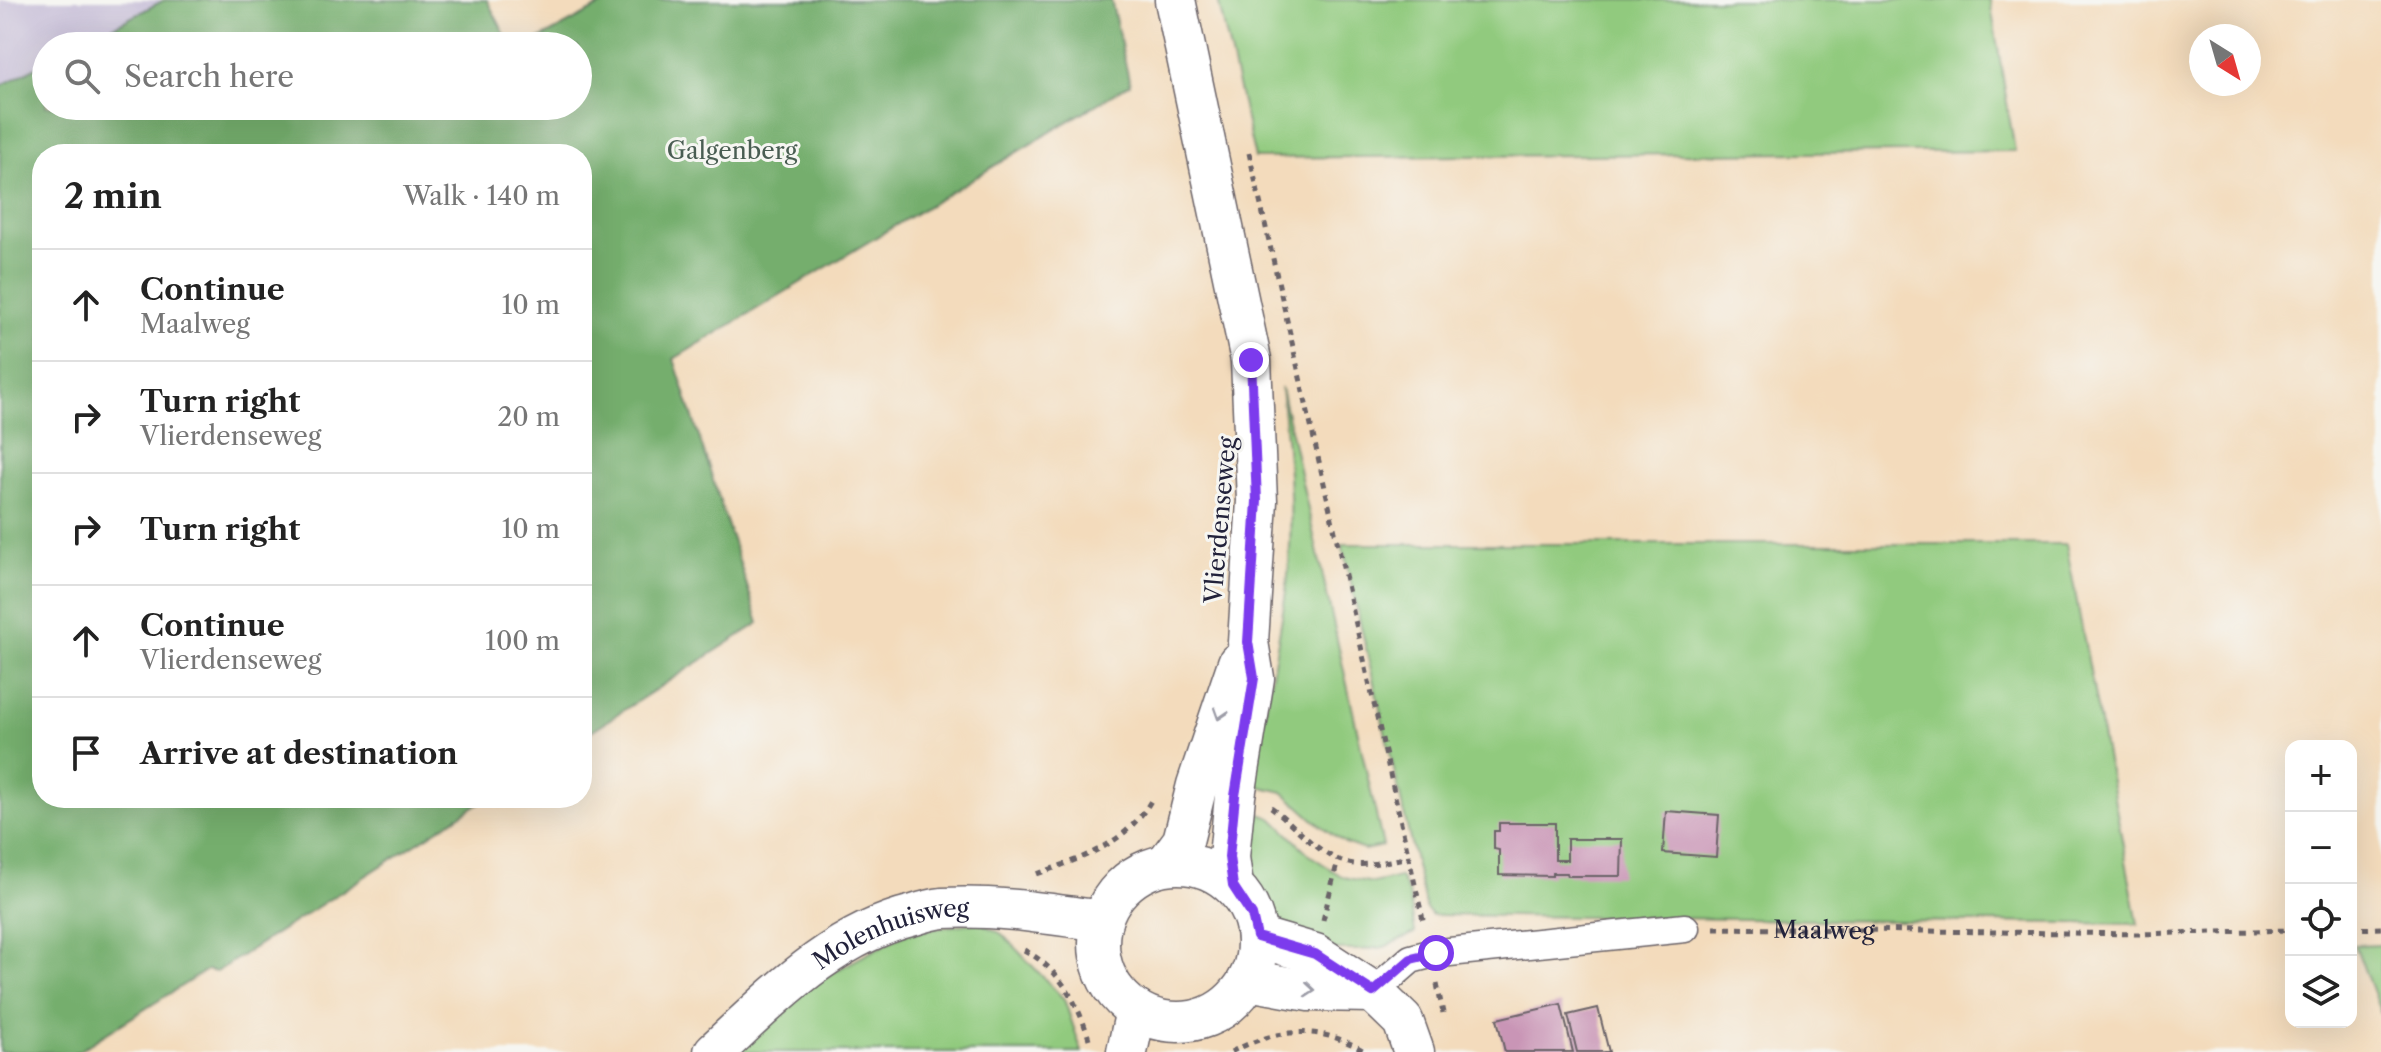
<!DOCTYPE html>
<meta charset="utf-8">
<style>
:root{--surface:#fff;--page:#f6f6f6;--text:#222;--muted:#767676;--line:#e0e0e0}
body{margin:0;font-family:"Libre Caslon Text",serif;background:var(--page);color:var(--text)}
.controls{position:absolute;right:24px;bottom:24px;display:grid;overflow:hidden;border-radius:16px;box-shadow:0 8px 32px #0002}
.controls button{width:72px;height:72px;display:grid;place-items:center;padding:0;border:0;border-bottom:2px solid var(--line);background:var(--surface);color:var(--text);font:40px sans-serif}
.compass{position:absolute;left:2189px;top:24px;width:72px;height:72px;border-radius:50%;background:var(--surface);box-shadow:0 8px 32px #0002;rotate:143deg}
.stop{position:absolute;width:24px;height:24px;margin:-18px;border:6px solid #7c3aed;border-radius:50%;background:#fff}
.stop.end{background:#7c3aed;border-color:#fff;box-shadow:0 2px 8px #0008}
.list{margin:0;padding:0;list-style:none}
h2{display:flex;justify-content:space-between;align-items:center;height:104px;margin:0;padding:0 32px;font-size:34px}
h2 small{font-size:26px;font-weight:400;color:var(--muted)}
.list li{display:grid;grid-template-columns:52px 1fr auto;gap:24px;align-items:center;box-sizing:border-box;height:112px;padding:0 32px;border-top:2px solid var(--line)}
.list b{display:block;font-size:30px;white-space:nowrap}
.list p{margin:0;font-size:26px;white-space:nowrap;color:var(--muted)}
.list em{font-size:26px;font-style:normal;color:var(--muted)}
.icon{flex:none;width:44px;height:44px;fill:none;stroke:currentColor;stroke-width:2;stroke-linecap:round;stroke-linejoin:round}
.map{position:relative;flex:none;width:2381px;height:1052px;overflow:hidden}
.search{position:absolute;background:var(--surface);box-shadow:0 8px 32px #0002;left:32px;top:32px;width:560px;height:88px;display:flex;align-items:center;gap:20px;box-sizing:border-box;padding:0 28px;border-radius:44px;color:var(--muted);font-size:30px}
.panel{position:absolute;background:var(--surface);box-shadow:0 8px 32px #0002;left:32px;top:144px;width:560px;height:664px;border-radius:32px}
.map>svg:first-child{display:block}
.industrial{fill:#c8bfd8}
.green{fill:#91ca7e;stroke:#5a765c;stroke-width:2}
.forest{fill:#74ae6d;stroke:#4b6854;stroke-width:2}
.building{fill:#c995b6}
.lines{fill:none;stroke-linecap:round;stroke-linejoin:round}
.street-casing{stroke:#6b6368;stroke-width:31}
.secondary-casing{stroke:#6b6368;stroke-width:43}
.path{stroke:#6b6368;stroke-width:5;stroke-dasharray:6 6;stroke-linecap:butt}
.street{stroke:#fff;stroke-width:28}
.secondary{stroke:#fff;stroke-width:40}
.oneway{stroke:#9c9ca7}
.route{stroke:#7c3aed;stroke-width:10}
.labels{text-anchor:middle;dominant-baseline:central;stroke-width:6;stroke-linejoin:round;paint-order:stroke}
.park-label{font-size:24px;fill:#495d52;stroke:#f6f6f2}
.street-label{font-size:24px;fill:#22223b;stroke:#f6f6f2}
</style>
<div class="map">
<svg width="2381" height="1052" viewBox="0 0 2381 1052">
<rect width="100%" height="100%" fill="#f6f6f2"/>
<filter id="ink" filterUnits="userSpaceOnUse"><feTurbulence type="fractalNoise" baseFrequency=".0125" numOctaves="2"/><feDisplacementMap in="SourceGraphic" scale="16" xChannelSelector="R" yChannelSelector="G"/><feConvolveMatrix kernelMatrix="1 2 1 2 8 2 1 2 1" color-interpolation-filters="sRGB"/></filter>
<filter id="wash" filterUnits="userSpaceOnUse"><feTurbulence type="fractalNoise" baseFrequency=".006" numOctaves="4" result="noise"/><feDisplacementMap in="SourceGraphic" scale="32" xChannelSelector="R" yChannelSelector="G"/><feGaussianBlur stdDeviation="1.8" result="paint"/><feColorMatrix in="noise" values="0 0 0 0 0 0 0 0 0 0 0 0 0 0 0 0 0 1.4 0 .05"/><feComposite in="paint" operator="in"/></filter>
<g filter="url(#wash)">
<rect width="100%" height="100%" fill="#f3dbbc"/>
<path class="industrial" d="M0,0h164l-87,46h-31v16l-46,24z"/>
<path class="green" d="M1218,0h772l25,151 -760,7z
M1281,388l102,458 -19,4 -19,-7 -24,-17 -38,-34 -30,-7c9,-67 25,-134 34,-201 8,-66 1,-131 -6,-196z
M1342,544h724l72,380 -706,-9 -6,-6z
M1246,809l26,9 39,38 32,21 30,6 27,-6 9,17 6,39 -31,14 -23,3h-29l-33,-11 -29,-30 -20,-30z
M979,922l23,12 62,65 18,53h-355l69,-60 110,-59z
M2381,944v70l-26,-69z"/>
<path class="forest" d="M164,0h323l24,46h-434z
M611,0h500l19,84 -456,275 85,264 -177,114v-583h-540v644h445l-271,174 -9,-2 -130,82h-77v-966l46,-24v44h532v-60h-51z"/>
<g id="blocks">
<path class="building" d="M1666,811l53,4 -3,42 -53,-4z
M1499,823h56v37h12v-21h55l-1,37h-53l-1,-3h-15v3l-53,-1v-25l-5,-1v-18h5z
M1561,1004l12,48h-68l-8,-33z
M1598,1008l11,44h-32l-9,-37z"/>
</g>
</g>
<g filter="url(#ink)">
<use href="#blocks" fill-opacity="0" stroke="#6b6368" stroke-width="2"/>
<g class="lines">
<g class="street-casing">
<path id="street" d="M1373,992l38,-33 19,-5 255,-26"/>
</g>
<g class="secondary-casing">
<g id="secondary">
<path d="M1175,0l76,360 6,141 -9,141 6,36 -19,118 -6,61 4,29"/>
<path d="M1166,864l17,-23 14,-56 41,-122"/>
<circle cx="1178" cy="943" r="79"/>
<path d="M1257,937l58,17 58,38 30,29 11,31"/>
<path d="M1248,980l61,11 64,1"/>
<path id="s2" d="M714,1052c60,-55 118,-117 200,-137 9,-3 19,-6 29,-7 53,-3 107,6 159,13"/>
<path d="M1127,1052l9,-42"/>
</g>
</g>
<g class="path">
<path d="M1249,153l175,771"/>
<path d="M1271,807c25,18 50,53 83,57 18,2 38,-4 56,-7"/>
<path d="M1037,874c47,-17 89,-29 115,-75"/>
<path d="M1323,920l15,-60"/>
<path id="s1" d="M1714,928l425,6 152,-4"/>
<path d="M2351,929l30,-1"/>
<path d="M1024,950c35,18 54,53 65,89"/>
<path d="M1437,984l6,29"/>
<path d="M1231,1052c47,-24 89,-28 135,0"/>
</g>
<use href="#street" class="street"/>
<use href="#secondary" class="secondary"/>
</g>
<defs><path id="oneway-chevron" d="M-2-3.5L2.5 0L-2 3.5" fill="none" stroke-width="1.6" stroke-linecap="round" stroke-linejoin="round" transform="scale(2)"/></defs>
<g class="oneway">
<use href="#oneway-chevron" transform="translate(1220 714) rotate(108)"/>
<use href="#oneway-chevron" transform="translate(1310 990) rotate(5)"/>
</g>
</g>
<g class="lines" filter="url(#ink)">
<path class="route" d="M1251,360l6,141 -9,141 6,36 -19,118 -6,61 4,29 19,29 5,22 58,17 58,38 38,-33 25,-6"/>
</g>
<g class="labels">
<g class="park-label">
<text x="732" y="150">Galgenberg</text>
</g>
<g class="street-label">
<text transform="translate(1220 520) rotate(-85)">Vlierdenseweg</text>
<text stroke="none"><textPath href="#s1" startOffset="110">Maalweg</textPath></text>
<text stroke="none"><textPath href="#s2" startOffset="218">Molenhuisweg</textPath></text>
</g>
</g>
</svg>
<div class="controls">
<button>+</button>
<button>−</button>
<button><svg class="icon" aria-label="locate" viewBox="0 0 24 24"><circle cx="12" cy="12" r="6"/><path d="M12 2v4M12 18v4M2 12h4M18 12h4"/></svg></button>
<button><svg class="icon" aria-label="layers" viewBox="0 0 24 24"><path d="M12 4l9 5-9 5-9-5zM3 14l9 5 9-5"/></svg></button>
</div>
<svg class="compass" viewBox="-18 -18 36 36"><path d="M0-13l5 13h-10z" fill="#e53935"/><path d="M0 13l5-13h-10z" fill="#767676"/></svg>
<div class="stop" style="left:1436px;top:953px"></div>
<div class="stop end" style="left:1251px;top:360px"></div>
<div class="search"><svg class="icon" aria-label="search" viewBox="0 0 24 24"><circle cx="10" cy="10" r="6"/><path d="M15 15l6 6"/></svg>Search here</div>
<section class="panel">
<h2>2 min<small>Walk · 140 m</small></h2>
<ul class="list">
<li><svg class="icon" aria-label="ahead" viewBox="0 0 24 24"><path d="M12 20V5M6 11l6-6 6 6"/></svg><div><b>Continue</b><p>Maalweg</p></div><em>10 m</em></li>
<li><svg class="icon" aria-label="right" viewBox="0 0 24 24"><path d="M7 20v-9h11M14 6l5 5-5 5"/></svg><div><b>Turn right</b><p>Vlierdenseweg</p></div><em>20 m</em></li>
<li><svg class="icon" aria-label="right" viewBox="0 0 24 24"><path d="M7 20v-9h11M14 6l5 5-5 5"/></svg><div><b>Turn right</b></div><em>10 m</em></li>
<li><svg class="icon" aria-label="ahead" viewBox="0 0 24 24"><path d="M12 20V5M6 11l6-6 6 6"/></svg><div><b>Continue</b><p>Vlierdenseweg</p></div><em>100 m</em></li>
<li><svg class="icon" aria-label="arrive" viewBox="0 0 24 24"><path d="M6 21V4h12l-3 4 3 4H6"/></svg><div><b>Arrive at destination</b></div></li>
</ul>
</section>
</div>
